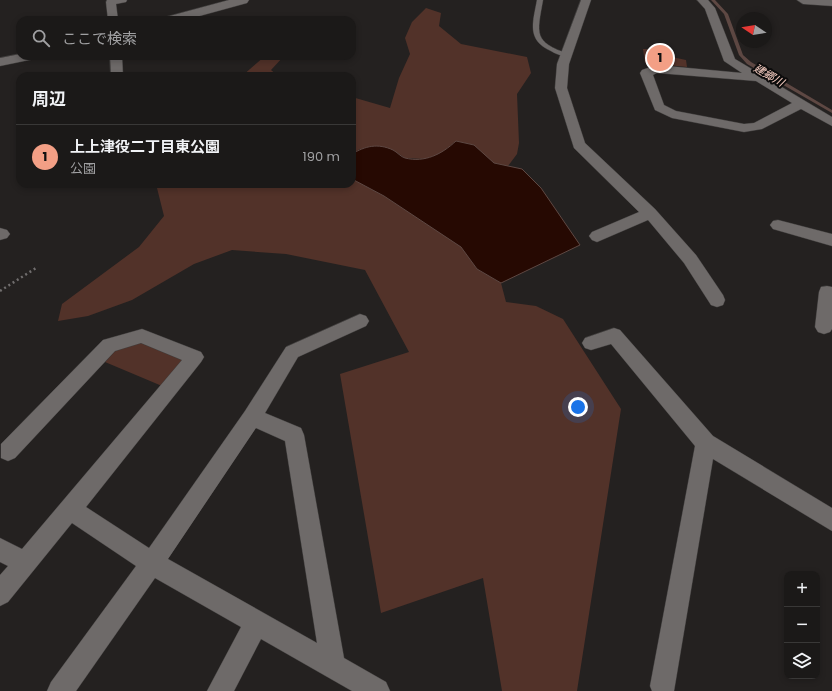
<!DOCTYPE html>
<html lang="ja">
<meta charset="utf-8">
<style>
:root{--surface:#1b1918;--page:#242221;--text:#f1f3f6;--muted:#a0a0a2;--line:#393837;--accent:#f39f85}
body{margin:0;font-family:Poppins,"Noto Sans JP",sans-serif;background:var(--page);color:var(--text)}
.controls{position:absolute;right:12px;bottom:12px;display:grid;overflow:hidden;border-radius:8px;box-shadow:0 2px 6px #0003}
.controls button{width:36px;height:36px;display:grid;place-items:center;padding:0;border:0;border-bottom:1px solid var(--line);background:var(--surface);color:var(--text);font:20px sans-serif}
.compass{position:absolute;left:736px;top:12px;width:36px;height:36px;border-radius:50%;background:var(--surface);box-shadow:0 2px 6px #0003;rotate:282deg}
.you{position:absolute;left:578px;top:407px;width:14px;height:14px;margin:-10px;border:3px solid #fff;border-radius:50%;background:#1a73e8;box-shadow:0 0 0 6px #1a73e833}
.badge{display:grid;place-items:center;width:26px;height:26px;border-radius:50%;background:var(--accent);color:#111;font-size:13px;font-weight:700}
.pin{position:absolute;translate:-50% -50%;border:2px solid #fff;box-shadow:0 1px 4px #0006}
.list{margin:0;padding:0;list-style:none}
h2{display:flex;justify-content:space-between;align-items:center;height:52px;margin:0;padding:0 16px;font-size:17px}
h2 small{font-size:13px;font-weight:400;color:var(--muted)}
.list li{display:grid;grid-template-columns:26px 1fr auto;gap:12px;align-items:center;box-sizing:border-box;height:64px;padding:0 16px;border-top:1px solid var(--line)}
.list b{display:block;font-size:15px;white-space:nowrap}
.list p{margin:0;font-size:13px;white-space:nowrap;color:var(--muted)}
.list em{font-size:13px;font-style:normal;color:var(--muted)}
.icon{flex:none;width:22px;height:22px;fill:none;stroke:currentColor;stroke-width:2;stroke-linecap:round;stroke-linejoin:round}
.map{position:relative;flex:none;width:832px;height:691px;overflow:hidden}
.search{position:absolute;background:var(--surface);box-shadow:0 2px 6px #0003;left:16px;top:16px;width:340px;height:44px;display:flex;align-items:center;gap:10px;box-sizing:border-box;padding:0 14px;border-radius:12px;color:var(--muted);font-size:15px}
.panel{position:absolute;background:var(--surface);box-shadow:0 2px 6px #0003;left:16px;top:72px;width:340px;height:116px;border-radius:12px}
.map>svg:first-child{display:block}
.green{fill:#523229}
.water{fill:#260902;stroke:#5e4843}
.lines{fill:none;stroke-linecap:round;stroke-linejoin:round}
.stream{fill:#5e4843;fill-rule:evenodd}
.lane-casing{stroke:#3f3d3c;stroke-width:1}
.street-casing{stroke:#3f3d3c;stroke-width:1}
.secondary-casing{stroke:#3f3d3c;stroke-width:1}
.path{stroke:#716e6e;stroke-width:2.5;stroke-dasharray:2 3;stroke-linecap:butt}
.lane{fill:#6e6a69;fill-rule:evenodd}
.street{fill:#6e6a69;fill-rule:evenodd}
.secondary{fill:#6e6a69;fill-rule:evenodd}
.labels{text-anchor:middle;dominant-baseline:central;stroke-width:4;stroke-linejoin:round;paint-order:stroke}
.far-water-label{font-size:11px;font-style:italic;fill:#fcd2c6;stroke:#0c0b0b}
</style>
<div class="map">
<svg width="832" height="691" viewBox="0 0 832 691">
<rect width="100%" height="100%" fill="#242120"/>
<path class="green" d="M426,8l15,5 -2,13 22,18 66,13 4,16 -14,21 2,49 -2,11 -9,12 -15,-3 -19,-18 -18,-4 -16,13 -15,5 -20,-1 -12,-8 -33,-1 -8,5v-57l38,11 9,-30 11,-24 -5,-16 7,-16z
M643,49h5l19,7 19,4 1,7 -42,-4z
M265,56h19l-13,14 7,6h-36z
M352,179l32,17 78,51 15,22 24,14 5,19 30,4 27,13 58,90 -44,282h-75l-19,-113 -102,35 -41,-239 69,-22 -44,-82 -79,-16 -54,-4 -38,14 -62,36 -44,16 -30,5 4,-17 77,-57 25,-31 -8,-32h196z
M141,342l44,17 -23,27 -57,-24 12,-13z"/>
<path class="water" d="M456,141l18,4 20,18 28,6 19,19 39,57 -79,38 -24,-14 -16,-22 -77,-51 -32,-17v-25c13,-8 26,-11 41,-4 4,2 8,7 12,8 20,5 37,-4 51,-17z"/>
<g class="lines">
<path class="stream" d="M711,0h4l13,14 15,41 8,7 81,48v3l-85,-49 -8,-9 -15,-41z"/>
<g class="lane-casing">
<path id="lane" d="M537,0h6c-6,34 -10,42 26,54v2c-6,1 -13,-2 -18,-5 -25,-11 -18,-29 -14,-51z"/>
</g>
<g class="street-casing">
<path id="street" d="M107,0h20l-1,2 -10,2 2,16h-10l-2,-18z
M581,0h10l-22,64 -2,24 18,55 70,66 41,46 27,40 2,5 -2,5 -6,2 -6,-2 -27,-42 -36,-43 -51,22 -5,-2 -3,-4 3,-4 47,-20 -65,-64 -19,-60 2,-24z
M697,0h11l7,8 20,51 97,58v9l-31,-17 -39,20 -18,3 -72,-14 -17,-8 -15,-37 2,-3 14,-5 86,8 -18,-12 -19,-52zM657,73l99,8 36,22 -38,20 -10,1 -68,-13 -12,-6 -11,-30z
M110,56h12l1,20h-12z
M778,220l54,14v12l-59,-17 -3,-4 3,-4z
M0,228l7,2 3,4 -3,4 -7,2z
M827,286l5,1v42l-2,3 -6,2 -6,-2 -3,-5 4,-35 2,-5z
M360,314l6,2 3,5 -3,5 -68,31 -33,56 36,15 3,7 40,223 42,24 4,9h-38l-91,-52 -27,52h-27l34,-64 -86,-49 -79,113h-29l4,-9 85,-116 -64,-43 -64,79 -8,4v-31l8,-9 -8,-4v-24l22,11 160,-189 -41,-17 -26,8 -100,107 -7,3 -7,-3v-14l102,-104 39,-11 59,23 3,5 -3,5 -115,145 63,41 96,-137 41,-64zM256,428l29,13 32,202 -149,-84z
M614,328l6,2 93,106 119,72v23l-119,-72 -39,232h-22l-2,-5 45,-240 -84,-102 -20,6 -6,-2 -3,-5 3,-5z"/>
</g>
<g class="secondary-casing">
<path id="secondary" d="M229,0h20l-2,3 -62,17h-21l2,-3z
M797,0h35v6l-29,-2z
M20,54v2h16l-2,3 -34,7v-8z"/>
</g>
<path class="path" d="M0,291l36,-23"/>
<use href="#lane" class="lane"/>
<use href="#street" class="street"/>
<use href="#secondary" class="secondary"/>
</g>
<g class="labels">
<g class="far-water-label">
<text transform="translate(769 75) rotate(30)">建郷川</text>
</g>
</g>
</svg>
<div class="controls">
<button>+</button>
<button>−</button>
<button><svg class="icon" aria-label="layers" viewBox="0 0 24 24"><path d="M12 4l9 5-9 5-9-5zM3 14l9 5 9-5"/></svg></button>
</div>
<svg class="compass" viewBox="-18 -18 36 36"><path d="M0-13l5 13h-10z" fill="#e53935"/><path d="M0 13l5-13h-10z" fill="#a0a0a2"/></svg>
<div class="you"></div>
<div class="pin badge" style="left:660px;top:58px">1</div>
<div class="search"><svg class="icon" aria-label="search" viewBox="0 0 24 24"><circle cx="10" cy="10" r="6"/><path d="M15 15l6 6"/></svg>ここで検索</div>
<section class="panel">
<h2>周辺<small></small></h2>
<ul class="list">
<li><span class="badge">1</span><div><b>上上津役二丁目東公園</b><p>公園</p></div><em>190 m</em></li>
</ul>
</section>
</div>
